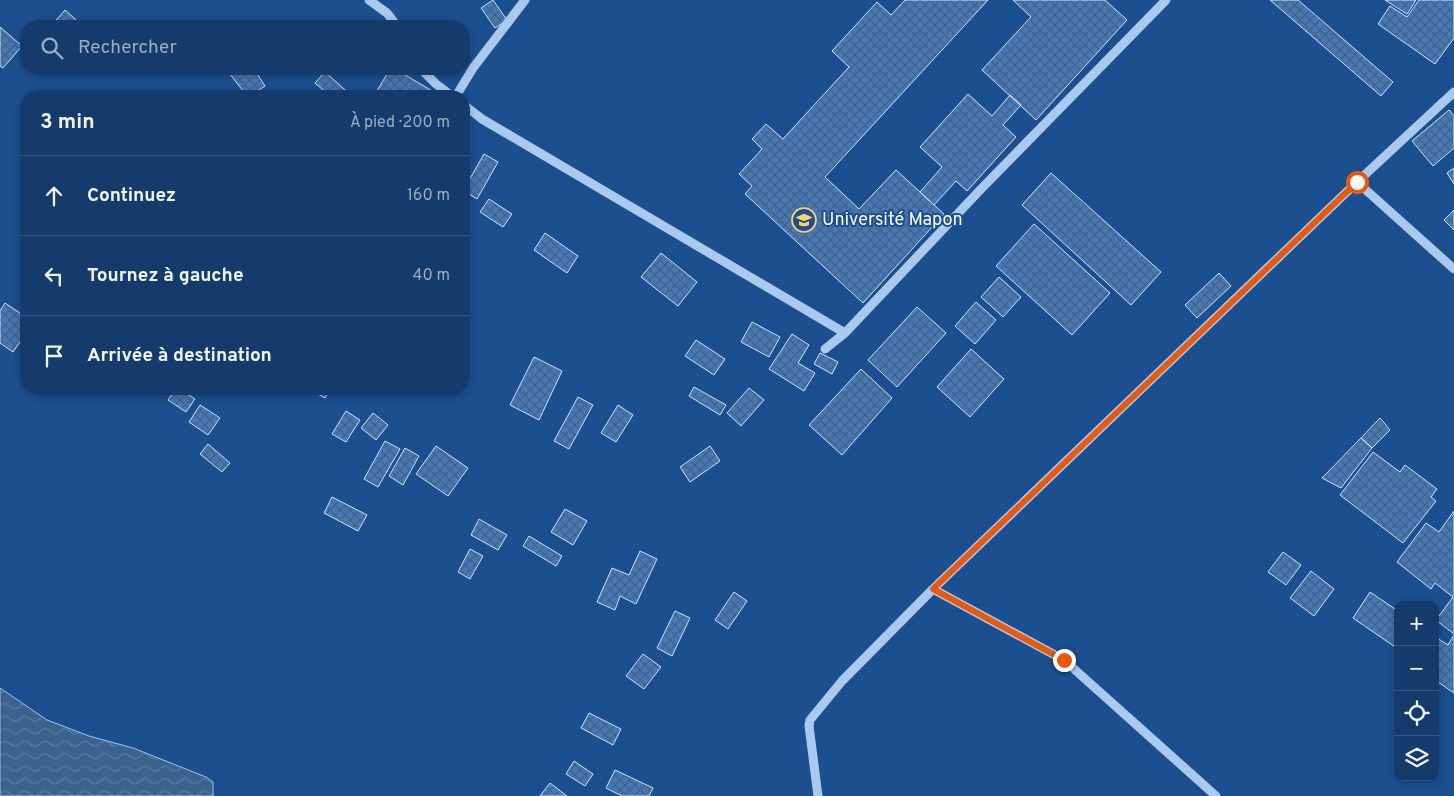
<!DOCTYPE html>
<html lang="fr">
<meta charset="utf-8">
<style>
:root{--surface:#143b6b;--page:#214673;--text:#f1f3f6;--muted:#9dadc1;--line:#33557e}
body{margin:0;font-family:Overpass,sans-serif;background:var(--page);color:var(--text)}
.controls{position:absolute;right:15px;bottom:15px;display:grid;overflow:hidden;border-radius:10px;box-shadow:0 2px 8px #0003}
.controls button{width:45px;height:45px;display:grid;place-items:center;padding:0;border:0;border-bottom:1px solid var(--line);background:var(--surface);color:var(--text);font:25px sans-serif}
.stop{position:absolute;width:15px;height:15px;margin:-11px;border:4px solid #ea580c;border-radius:50%;background:#fff}
.stop.end{background:#ea580c;border-color:#fff;box-shadow:0 1px 5px #0008}
.list{margin:0;padding:0;list-style:none}
h2{display:flex;justify-content:space-between;align-items:center;height:65px;margin:0;padding:0 20px;font-size:21px}
h2 small{font-size:16px;font-weight:400;color:var(--muted)}
.list li{display:grid;grid-template-columns:32px 1fr auto;gap:15px;align-items:center;box-sizing:border-box;height:80px;padding:0 20px;border-top:1px solid var(--line)}
.list b{display:block;font-size:19px;white-space:nowrap}
.list em{font-size:16px;font-style:normal;color:var(--muted)}
.icon{flex:none;width:28px;height:28px;fill:none;stroke:currentColor;stroke-width:2;stroke-linecap:round;stroke-linejoin:round}
.map{position:relative;flex:none;width:1454px;height:796px;overflow:hidden}
.search{position:absolute;background:var(--surface);box-shadow:0 2px 8px #0003;left:20px;top:20px;width:450px;height:55px;display:flex;align-items:center;gap:12px;box-sizing:border-box;padding:0 18px;border-radius:20px;color:var(--muted);font-size:19px}
.panel{position:absolute;background:var(--surface);box-shadow:0 2px 8px #0003;left:20px;top:90px;width:450px;height:305px;border-radius:20px}
.map>svg:first-child{display:block}
.water{fill:url(#water-waves);stroke:#9cc4f0}
.building{fill:url(#building-cross-hatch);stroke:#cfe3fa}
.lines{fill:none;stroke-linecap:round;stroke-linejoin:round}
.minor{stroke:#a9c9ee;stroke-width:9}
.route{stroke:#ea580c;stroke-width:6}
.labels{text-anchor:middle;dominant-baseline:central;stroke-width:4;stroke-linejoin:round;paint-order:stroke}
.poi-label{font-size:18px;fill:#fff;stroke:#1b4f8f;text-anchor:start}
</style>
<div class="map">
<svg width="1454" height="796" viewBox="0 0 1454 796">
<defs>
<pattern id="water-waves" width="16" height="10" patternUnits="userSpaceOnUse" patternTransform="scale(1.25)"><rect width="16" height="10" fill="#3c6290"/><path d="M0 5q4-4 8 0t8 0" fill="none" stroke="#597aa1"/></pattern>
<pattern id="building-cross-hatch" width="8" height="8" patternUnits="userSpaceOnUse" patternTransform="scale(1.25)"><rect width="8" height="8" fill="#4478b7"/><path d="M0 0l8 8M0 8l8-8" fill="none" stroke="#486282"/></pattern>
</defs>
<rect width="100%" height="100%" fill="#1b4f8f"/>
<path class="water" d="M0,688l47,32 42,16 44,12 73,29 7,5v14h-213z"/>
<path class="building" d="M493,0l14,20 -12,8 -14,-20z
M905,0h83l-163,177 34,32 37,-39 48,44 -81,89 -118,-109 7,-8 -13,-12 23,-25 -10,-10 14,-15 17,15 66,-72 -17,-16 45,-49 14,13z
M1013,0h92l22,20 -91,100 -54,-50 49,-53z
M1270,0h28l95,82 -12,14z
M1385,0h31l-9,14z
M1419,0h35v38l-19,26 -57,-40 12,-18 17,11z
M65,10l18,16h-32z
M0,27l22,19 -19,22 -3,-2z
M42,69h12l-4,5z
M226,69h28l11,17 -15,10h-3z
M390,69h5l39,23 -3,4h-57z
M325,72l27,24h-22l-15,-13z
M968,94l24,22 18,-21 11,10 -18,20 13,12 -49,54 -11,-10 -22,24 -14,-13 22,-25 -22,-20z
M1449,110l5,6v32l-21,18 -21,-25z
M484,154l14,8 -21,37 -13,-8v-2z
M464,167l6,4 -6,10z
M1454,168v16l-7,-11z
M1051,173l110,99 -30,33 -109,-100z
M489,199l23,15 -9,13 -23,-15z
M1454,210v20l-10,-10z
M1034,224l76,69 -38,42 -76,-69z
M545,233l33,23 -11,17 -33,-23z
M661,253l36,29 -19,24 -37,-29z
M1219,273l12,13 -34,32 -12,-13z
M999,277l22,20 -18,20 -22,-20z
M976,302l20,18 -21,24 -20,-18z
M5,303l21,14v16l-13,19 -13,-9v-32z
M917,307l29,26 -49,54 -29,-27z
M752,322l28,15 -11,20 -28,-15z
M792,334l17,11 -11,18 17,10 -11,18 -35,-22z
M696,340l29,19 -11,16 -29,-19z
M971,349l33,30 -34,38 -33,-30z
M820,353l18,9 -6,12 -18,-10z
M534,357l28,14 -23,49 -29,-15z
M861,369l31,29 -50,57 -33,-30z
M694,387l32,18 -6,10 -31,-19z
M749,388l15,12 -23,26 -14,-13z
M176,389h4l15,10 -9,13 -18,-12z
M309,389h21l-5,9z
M578,397l15,8 -24,44 -15,-8z
M200,405l20,13 -12,17 -19,-13z
M618,405l15,10 -17,27 -15,-9z
M346,411l14,9 -14,22 -14,-8z
M373,413l15,12 -12,15 -15,-12z
M1380,418l10,12 -18,18 -11,-10z
M1361,438l11,10 -31,40 -19,-10z
M385,441l15,8 -22,38 -14,-8z
M208,444l22,19 -8,9 -22,-18z
M436,446l32,22 -20,28 -32,-22z
M710,446l10,15 -30,21 -10,-15z
M405,448l14,8 -16,29 -14,-9z
M1373,452l27,20 5,-7 32,24 -6,8 5,4 -33,42 -63,-48z
M332,497l35,18 -9,16 -34,-18z
M565,509l22,12 -14,24 -22,-13z
M1454,511v123l-18,-14 17,-23 -18,-14 -4,6 -34,-27 29,-39 13,9z
M479,519l28,16 -9,15 -27,-15z
M529,536l33,20 -6,10 -33,-20z
M470,549l13,7 -13,23 -12,-7z
M640,551l17,8 -21,45 -16,-8 -5,14 -18,-8 15,-34 17,7z
M1283,552l18,13 -15,20 -18,-13z
M1311,571l23,18 -20,27 -24,-18z
M734,592l13,9 -19,28 -13,-9z
M1370,592l28,19v38l-45,-31z
M675,611l15,7 -18,38 -15,-8z
M1435,633l4,3 -2,2 11,7 6,-10v58l-19,-13z
M643,654l18,13 -17,22 -18,-13z
M589,713l32,16 -8,16 -32,-17z
M574,761l19,13 -8,12 -19,-12z
M615,770l38,18 -4,8h-27l-16,-8z
M550,783l17,13h-27z"/>
<g class="lines">
<path class="minor" d="M369,0l18,13 10,13
M421,69l15,15 16,12
M1454,92l-97,90 97,87
M456,96l17,-28 52,-68
M464,105l18,14 363,214
M825,349l20,-16 137,-145 184,-188
M933,589l131,71 152,136
M818,796l-9,-70 1,-6 32,-39 91,-92 424,-407"/>
</g>
<g class="lines">
<path class="route" d="M1064,660l-131,-71 424,-407"/>
</g>
<defs>
<g id="university-ring" transform="scale(1.25)"><circle r="9.5" fill="#1b4f8f" stroke="#ffd166" stroke-width="1.5"/><path d="M0-5L7-2L0 1L-7-2ZM-4 1L0 2.5L4 1V4Q0 6-4 4Z" fill="#ffd166"/></g>
</defs>
<g fill-rule="evenodd">
<use href="#university-ring" x="804" y="220"/>
</g>
<g class="labels">
<g class="poi-label">
<text x="822" y="220">Université Mapon</text>
</g>
</g>
</svg>
<div class="controls">
<button>+</button>
<button>−</button>
<button><svg class="icon" aria-label="locate" viewBox="0 0 24 24"><circle cx="12" cy="12" r="6"/><path d="M12 2v4M12 18v4M2 12h4M18 12h4"/></svg></button>
<button><svg class="icon" aria-label="layers" viewBox="0 0 24 24"><path d="M12 4l9 5-9 5-9-5zM3 14l9 5 9-5"/></svg></button>
</div>
<div class="stop" style="left:1357px;top:182px"></div>
<div class="stop end" style="left:1064px;top:660px"></div>
<div class="search"><svg class="icon" aria-label="search" viewBox="0 0 24 24"><circle cx="10" cy="10" r="6"/><path d="M15 15l6 6"/></svg>Rechercher</div>
<section class="panel">
<h2>3 min<small>À pied · 200 m</small></h2>
<ul class="list">
<li><svg class="icon" aria-label="ahead" viewBox="0 0 24 24"><path d="M12 20V5M6 11l6-6 6 6"/></svg><div><b>Continuez</b></div><em>160 m</em></li>
<li><svg class="icon" aria-label="left" viewBox="0 0 24 24"><path d="M17 20v-9H6M10 6l-5 5 5 5"/></svg><div><b>Tournez à gauche</b></div><em>40 m</em></li>
<li><svg class="icon" aria-label="arrive" viewBox="0 0 24 24"><path d="M6 21V4h12l-3 4 3 4H6"/></svg><div><b>Arrivée à destination</b></div></li>
</ul>
</section>
</div>
